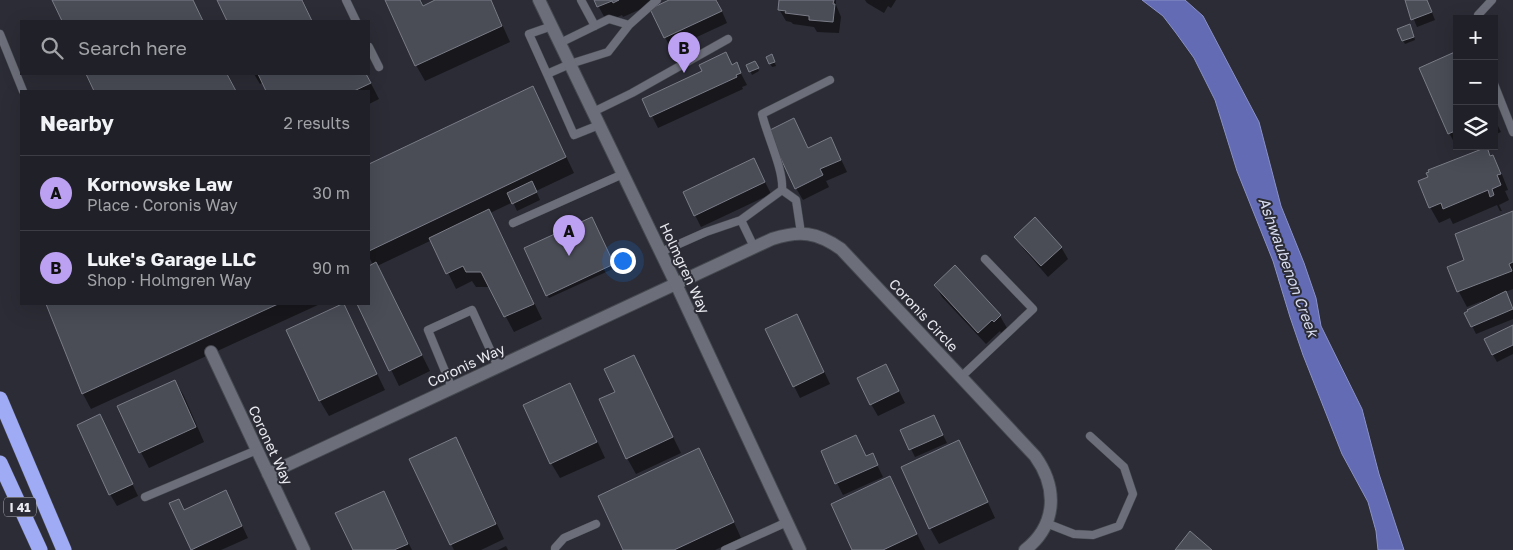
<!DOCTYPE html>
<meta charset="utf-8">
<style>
:root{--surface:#202128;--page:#282930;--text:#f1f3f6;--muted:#a2a3a8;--line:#3d3e45;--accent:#bca0f2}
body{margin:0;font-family:"Golos Text",sans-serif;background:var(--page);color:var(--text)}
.controls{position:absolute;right:15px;top:15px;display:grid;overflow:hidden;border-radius:0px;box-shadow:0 5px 20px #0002}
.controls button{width:45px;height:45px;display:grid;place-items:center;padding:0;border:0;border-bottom:1px solid var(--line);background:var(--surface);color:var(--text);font:25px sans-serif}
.you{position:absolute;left:622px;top:260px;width:18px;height:18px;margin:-12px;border:4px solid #fff;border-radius:50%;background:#1a73e8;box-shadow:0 0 0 8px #1a73e833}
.badge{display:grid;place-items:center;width:32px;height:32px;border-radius:50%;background:var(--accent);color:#111;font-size:16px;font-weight:700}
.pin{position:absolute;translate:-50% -41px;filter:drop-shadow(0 1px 2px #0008)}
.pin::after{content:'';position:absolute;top:26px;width:18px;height:15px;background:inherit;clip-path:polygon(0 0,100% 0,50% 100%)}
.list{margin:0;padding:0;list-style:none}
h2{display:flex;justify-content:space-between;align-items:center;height:65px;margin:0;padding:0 20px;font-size:21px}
h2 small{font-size:16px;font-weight:400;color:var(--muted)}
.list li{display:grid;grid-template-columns:32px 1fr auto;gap:15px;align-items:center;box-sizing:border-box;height:75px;padding:0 20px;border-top:1px solid var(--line)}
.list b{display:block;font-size:19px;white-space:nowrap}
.list p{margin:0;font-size:16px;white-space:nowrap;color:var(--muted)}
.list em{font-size:16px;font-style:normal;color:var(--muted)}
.icon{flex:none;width:28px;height:28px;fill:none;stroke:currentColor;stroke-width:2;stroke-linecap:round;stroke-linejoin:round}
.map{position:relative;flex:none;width:1513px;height:550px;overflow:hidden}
.search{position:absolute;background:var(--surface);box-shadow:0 5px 20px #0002;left:20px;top:20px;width:350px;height:55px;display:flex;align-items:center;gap:12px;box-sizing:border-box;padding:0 18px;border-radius:0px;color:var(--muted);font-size:19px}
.panel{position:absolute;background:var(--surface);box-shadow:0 5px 20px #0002;left:20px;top:90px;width:350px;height:215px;border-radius:0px}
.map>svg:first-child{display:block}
.water{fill:#626bb4;stroke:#8a91c6}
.shadow{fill:#0007}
.building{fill:#4a4c56;stroke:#7a7c87}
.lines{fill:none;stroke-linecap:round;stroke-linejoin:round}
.service-casing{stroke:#464850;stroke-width:9}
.minor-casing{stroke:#464850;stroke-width:14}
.tertiary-casing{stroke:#464850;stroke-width:14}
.motorway-casing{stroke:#464850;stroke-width:16}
.service{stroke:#6c6e79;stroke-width:8}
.minor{stroke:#6c6e79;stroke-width:12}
.tertiary{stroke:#6c6e79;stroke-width:12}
.motorway{stroke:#a0abf6;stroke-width:15}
.labels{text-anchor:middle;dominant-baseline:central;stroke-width:4;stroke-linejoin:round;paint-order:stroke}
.shield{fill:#2b2c35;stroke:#b0b1b8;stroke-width:1}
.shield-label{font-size:12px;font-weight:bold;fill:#e9eaf0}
.street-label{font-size:14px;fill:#e9eaf0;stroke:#2b2c35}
.water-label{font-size:15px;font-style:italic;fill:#d9ddf2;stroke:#2b2c35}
</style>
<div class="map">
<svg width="1513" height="550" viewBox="0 0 1513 550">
<rect width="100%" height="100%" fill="#2b2c35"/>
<path class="water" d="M1142,0h43l18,16 56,106 22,84 23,57 12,35 5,28 41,83 17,65 25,76h-26l-2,-19 -8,-29 -26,-48 -39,-99 -13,-38 -17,-56 -36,-90 -22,-71 -21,-42 -18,-25 -13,-17z"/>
<path class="shadow" d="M53,0h140l10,21h-140z
M219,0h84l9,21h-83z
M386,0h35l3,6 14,-6h53l19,42 -85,39 -9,-16z
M595,0h66l-38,17 -1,-2 -15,7z
M672,0h45l10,23 -56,26 -6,-12z
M780,0h56v5l5,12 -2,16 -22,-1 -3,-5 -21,-3 -2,-2 -5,-1 -7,-12z
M865,0h31l-5,8 -3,-2 -4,7 -17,-10z
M1406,0h21l8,20 -18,7z
M1411,29l4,11 -10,4 -7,-14z
M1457,53v93h7l-6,3 -9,-16z
M767,57l6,2 3,7 -4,1z
M755,62l4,9 -7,4 -4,-9z
M736,64l11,21 -5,2 1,2 -85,39 -14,-28z
M87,74h141l8,17h-140z
M254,74h112l13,25 -10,5v-13h-102l-4,-9 -3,2z
M533,88l41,85 -38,18 4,9 -23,11 -4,-9 -23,11 52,106 -28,13 -24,-45h-14l-4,-6 -16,8 -24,-49 -55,26 53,105 -31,15 -40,-82h10v-37l4,-2 -4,-8v-92z
M1494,118l7,14 -7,3z
M794,120l15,29 28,2 10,21 -21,9 3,6 -26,13 -7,-12z
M1486,149l15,23 7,18 -3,1 4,9 -10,5 3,6h-2l-3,-6 -44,19 -3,-6 -11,5 -9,-16z
M760,172l11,22 -70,33 -6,-12z
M1513,213v76l-8,3 8,16v11l-37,15 -10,-21 17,-9 -1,-3 -15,6 -8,-15 -10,-25 17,-7z
M593,222l22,46 -66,30 -2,-3z
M1016,237l45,10 7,12 -20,18 -25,-29z
M955,267l45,49 7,12 -6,5 -1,-2 -14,13 -44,-47 -7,-12z
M47,304h273l-229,105 -8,-15z
M343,305l42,85 -56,26 -9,-15z
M803,327l27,57 -30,14 -6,-12z
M1513,327v27l-16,8 -4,-7z
M633,357l48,96 -45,21 -9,-16z
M886,365l19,38 -27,13 -7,-12z
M175,381l9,15 20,46 -55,26 -31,-61z
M570,385l8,15 27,58 -45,20 -9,-15z
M100,416l38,80 -21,10 -7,-12z
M934,417l13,26 -32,14 -13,-26z
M455,439l9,15 40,85 -23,11h-27l-43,-91z
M959,442l8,15 28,61 -56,26 -9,-16 -28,-60z
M699,450l9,15 33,73 -26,12h-91z
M872,455l11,22 -40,18 -6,-12 29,-26z
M889,478l36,72h-71z
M226,492l22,46 -27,12h-29l-21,-46 13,7z
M383,492l29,58h-58z
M506,546l2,4h-10z"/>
<path class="building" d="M52,0h141l10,21h-141z
M217,0h85l10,21h-85z
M385,0h35l3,6 12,-6h56l11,26 -87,40z
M594,0h25l-6,3 -1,-2 -15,6z
M669,0h47l6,11 -58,27 -14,-29z
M779,0h55l-1,4h2l-2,18 -24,-2v-4l-24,-3 1,-2 -8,-1z
M1405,0h22l5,12 -21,8z
M1410,24l4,13 -12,4 -5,-12z
M1457,51v81l-2,-1 -7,3 -29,-66z
M726,52l6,13 5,-3 4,11 -5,2 1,2 -87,40 -8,-18 60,-28 -3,-6z
M772,54l3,8 -6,2 -3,-7z
M755,61l4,7 -10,4 -3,-7z
M86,74h141l9,17h-142z
M258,74h108l5,9 -17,8h-88z
M533,86l33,71 -197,94v-87z
M794,118l14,30 23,-11 10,23 -21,9 3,6 -28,14 -27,-58z
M1487,147l3,9 3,-1 8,19 -4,1 4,10 -9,4 2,6 -4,2 -2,-7 -45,19 -2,-6 -12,5 -11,-27 10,-4 -2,-4 3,-1 -1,-2z
M754,158l11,24 -71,34 -11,-24z
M532,181l5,11 -25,12 -5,-11z
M489,209l45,95 -30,13 -23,-45h-15l-3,-6 -17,8 -17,-36z
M1513,211v51l-4,2 3,7 -55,21 -10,-25 17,-7 -9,-26z
M592,217l22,47 -68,32 -22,-48z
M1035,217l27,30 -21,19 -27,-29z
M376,262l46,93 -33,16 -32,-67h12v-38z
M955,265l46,50 -7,7 -2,-2 -14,13 -44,-48z
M1506,291l7,18 -42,18 -7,-14 4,-2 -1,-1z
M46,304h232l-196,90z
M342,304h2l33,70 -58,27 -33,-71z
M797,314l27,58 -31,15 -28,-58z
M1513,325v20l-21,10 -8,-16z
M634,355l39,82 -47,22 -27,-60 16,-7 -11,-23z
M886,364l13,27 -29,14 -13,-27z
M175,380l21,47 -57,26 -22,-47z
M570,383l27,59 -47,22 -27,-59z
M100,414l33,70 -24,11 -32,-70z
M934,415l9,20 -34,15 -9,-20z
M856,435l10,21 7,-3 5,12 -43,19 -14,-33z
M456,437l40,87 -46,21 -41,-86z
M959,440l29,62 -59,27 -28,-62z
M699,448l35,74 -60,28h-51l-25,-54z
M890,476l27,58 -34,16h-31l-21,-46z
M226,490l16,36 -51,24 -22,-47 10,-4 5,11z
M384,491l24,53 -14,6h-41l-18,-37z
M1190,531l22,19h-37z"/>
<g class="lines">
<g class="service-casing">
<path id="service" d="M346,0l10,21
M581,0l14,26
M1478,19v-4l14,-15
M629,25l28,-25
M0,34l23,57
M560,43l49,-24 20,6 -21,27 -38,12 -23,10 27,61 25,-10
M369,47l10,20
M547,74l-18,-40 23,-8
M1494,84l19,48
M593,112l39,-19 96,-54
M782,190l14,10 5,33
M741,220l13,27
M513,223l110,-49
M661,252l45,-20 35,-12 41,-30c2,-20 -15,-54 -20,-76l68,-34
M961,377l72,-68 -48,-50
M452,388l-24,-58 44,-20 26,57
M145,497l112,-47
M1046,523l28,11 19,1 26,-9 14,-32 -9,-27 -34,-31
M555,550v-2l9,-10 32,-14
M725,550l62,-28"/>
</g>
<g class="minor-casing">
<path id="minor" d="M211,352l93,198
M268,474l504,-235c28,-9 45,-7 69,10l194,207c23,32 22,69 -10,94"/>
</g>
<g class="tertiary-casing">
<path id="tertiary" d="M539,0l137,284 124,266"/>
</g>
<g class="motorway-casing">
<path id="motorway" d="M0,399l64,151
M0,463l40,87"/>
</g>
<use href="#service" class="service"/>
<use href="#minor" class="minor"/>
<use href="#tertiary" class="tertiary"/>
<use href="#motorway" class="motorway"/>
</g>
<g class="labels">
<rect class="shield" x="4" y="497.5" width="32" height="19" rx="4"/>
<g class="shield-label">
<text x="20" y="507">I 41</text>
</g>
<g class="street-label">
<text transform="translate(685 268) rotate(65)">Holmgren Way</text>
<text transform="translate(924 315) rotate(47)">Coronis Circle</text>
<text transform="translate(466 365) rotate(-25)">Coronis Way</text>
<text transform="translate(271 445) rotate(65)">Coronet Way</text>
</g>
<g class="water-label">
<text transform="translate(1289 267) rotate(70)">Ashwaubenon Creek</text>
</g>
</g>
</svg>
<div class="controls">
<button>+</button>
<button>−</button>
<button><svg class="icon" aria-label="layers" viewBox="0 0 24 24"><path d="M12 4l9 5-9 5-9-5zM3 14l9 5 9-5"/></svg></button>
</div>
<div class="you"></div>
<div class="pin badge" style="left:569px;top:256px">A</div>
<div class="pin badge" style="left:684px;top:73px">B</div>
<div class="search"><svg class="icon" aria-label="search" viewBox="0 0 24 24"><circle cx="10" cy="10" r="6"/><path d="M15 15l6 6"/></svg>Search here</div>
<section class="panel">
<h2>Nearby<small>2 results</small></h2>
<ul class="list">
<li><span class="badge">A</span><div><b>Kornowske Law</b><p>Place · Coronis Way</p></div><em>30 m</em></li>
<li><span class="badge">B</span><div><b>Luke's Garage LLC</b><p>Shop · Holmgren Way</p></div><em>90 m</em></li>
</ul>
</section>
</div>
